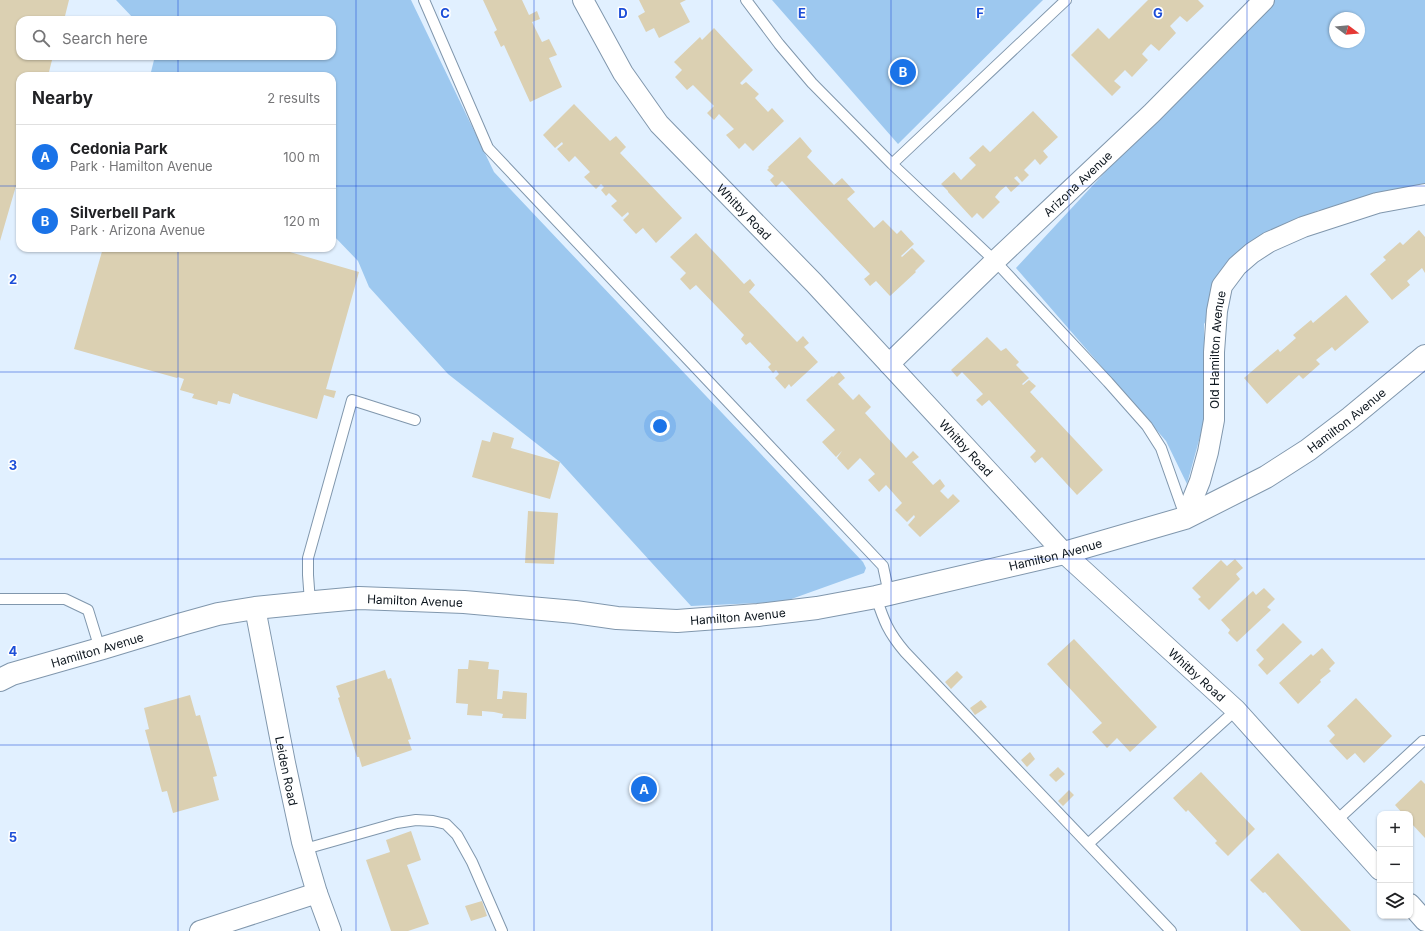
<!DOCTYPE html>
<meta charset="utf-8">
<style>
:root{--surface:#fff;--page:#f2f2f2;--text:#202124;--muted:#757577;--line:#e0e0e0;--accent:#1a73e8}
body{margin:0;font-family:Inter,sans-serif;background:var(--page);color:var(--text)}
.controls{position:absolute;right:12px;bottom:12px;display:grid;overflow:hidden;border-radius:8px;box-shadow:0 1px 3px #0004}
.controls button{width:36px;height:36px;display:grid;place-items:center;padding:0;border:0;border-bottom:1px solid var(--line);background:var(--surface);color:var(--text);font:20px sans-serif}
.compass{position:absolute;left:1329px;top:12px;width:36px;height:36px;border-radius:50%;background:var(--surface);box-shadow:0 1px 3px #0004;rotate:106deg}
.you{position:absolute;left:660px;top:426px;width:14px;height:14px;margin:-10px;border:3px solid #fff;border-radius:50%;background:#1a73e8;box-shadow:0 0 0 6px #1a73e833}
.badge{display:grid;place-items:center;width:26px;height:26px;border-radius:50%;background:var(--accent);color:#fff;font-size:13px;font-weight:700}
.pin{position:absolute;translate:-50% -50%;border:2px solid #fff;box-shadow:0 1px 4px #0006}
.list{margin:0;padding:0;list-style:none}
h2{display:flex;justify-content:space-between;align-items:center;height:52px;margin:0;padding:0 16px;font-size:17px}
h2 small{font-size:13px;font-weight:400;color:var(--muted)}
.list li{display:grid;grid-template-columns:26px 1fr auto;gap:12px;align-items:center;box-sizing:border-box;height:64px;padding:0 16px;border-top:1px solid var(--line)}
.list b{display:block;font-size:15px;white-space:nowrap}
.list p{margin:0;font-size:13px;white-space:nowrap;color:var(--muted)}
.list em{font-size:13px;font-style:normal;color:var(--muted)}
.icon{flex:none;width:22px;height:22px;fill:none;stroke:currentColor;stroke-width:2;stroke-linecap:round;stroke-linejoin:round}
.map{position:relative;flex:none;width:1425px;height:931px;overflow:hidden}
.search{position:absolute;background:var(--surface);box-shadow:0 1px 3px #0004;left:16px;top:16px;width:320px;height:44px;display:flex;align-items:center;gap:10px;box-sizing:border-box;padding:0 14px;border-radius:12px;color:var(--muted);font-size:15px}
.panel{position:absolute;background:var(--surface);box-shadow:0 1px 3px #0004;left:16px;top:72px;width:320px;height:180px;border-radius:12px}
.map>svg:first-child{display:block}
.green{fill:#9dc8ef;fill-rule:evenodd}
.building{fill:#dbd0b2}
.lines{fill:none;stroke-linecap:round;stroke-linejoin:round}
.service-casing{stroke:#8097ad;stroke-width:12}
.minor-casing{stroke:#8097ad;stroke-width:22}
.tertiary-casing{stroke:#8097ad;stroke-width:24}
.service{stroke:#fff;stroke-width:10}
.minor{stroke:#fff;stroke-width:20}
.tertiary{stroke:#fff;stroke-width:22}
.grid{fill:none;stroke:#1d4ed8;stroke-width:1;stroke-opacity:0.55}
.labels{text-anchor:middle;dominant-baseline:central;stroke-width:3;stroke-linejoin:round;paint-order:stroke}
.street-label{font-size:12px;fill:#0d161e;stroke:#fff}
.grid-label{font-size:13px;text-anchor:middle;font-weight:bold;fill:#1d4ed8;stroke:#fff;stroke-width:3;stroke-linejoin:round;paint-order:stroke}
</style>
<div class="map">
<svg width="1425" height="931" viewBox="0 0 1425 931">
<rect width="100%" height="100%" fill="#e1f0ff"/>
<path class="green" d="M116,0h295l83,172 369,390 3,6 -2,5 -81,29 -92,4 -131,-144 -112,-88 -79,-87 -11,-26 -26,-27v-158h-182l5,-20h177v-36h-197z
M772,0h271l-145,144z
M1265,0h160v198l-14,6 -92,6 -60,28 -55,86v98l-17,62 -21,-43 -150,-173zM1335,18h24v24h-24z"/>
<path class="building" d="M0,0h69l-5,20h-44v36h33l-5,20h-28v96l-20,69z
M483,0h39l7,15 8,-4 3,8 -8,3 10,20 7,-3 8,16 -8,3 13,29 -32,15 -26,-57 -3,2 -7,-15 3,-2z
M639,0h47l-6,3 10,19 -31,16 -5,-10 -8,4 -8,-16 7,-4z
M1148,0h50l6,6 -17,16 -7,-6 -10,10 6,7 -17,18 -8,-7 -4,4 -5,6 6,6 -16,17 -7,-7 -11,11 7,6 -9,9 -41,-41 27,-27 11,11z
M714,28l39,42 -13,13 2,2 4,-3 13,12 -4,4 13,14 4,-4 12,13 -31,30 -8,-8 -6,6 -13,-14 8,-6 -15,-15 -5,6 -7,-7 7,-7 -21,-21 -6,5 -12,-13 7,-7 -8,-8 26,-25 2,3z
M574,104l36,37 6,-5 10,11 -6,6 62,65 -26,25 -13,-15 -7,6 -13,-14 6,-6 -1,-2 -6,5 -11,-11 6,-5 -8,-8 -3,3 -5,-6 3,-3 -3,-3 -5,5 -12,-12 6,-5 -15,-16 -6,6 -12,-13 6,-5 -1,-2 -7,6 -12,-13z
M1033,111l25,26 -15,14 5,6 -8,8 -5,-6 -11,11 5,5 -7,7 -5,-6 -3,2 6,6 -9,8 -5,-6 -6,5 -5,6 5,5 -17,17 -6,-6 -5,5 -24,-26v-1l-7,-7 13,-12 7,8 15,-15 -7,-7 14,-13 7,7z
M800,137l12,14 -5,6 27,28 8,-7 13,14 -8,7 27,29 9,-8 14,14 4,-4 13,14 -13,12 1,1 10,-9 13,13 -10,10 1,1 -26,24 -14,-15 -6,5 -6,-7 6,-5 -88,-93 -6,6 -6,-7 4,-4 -7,-6 2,-2 -1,-1z
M1419,230l6,7v36l-3,-5 -15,13 3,4 -18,15 -22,-26 16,-14 -3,-3 17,-15 3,3z
M696,233l48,51 6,-5 5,6 -6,7 48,50 6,-6 6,7 -5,4 14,15 -27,25 -2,-3 -4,5 -10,-11 4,-4 -3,-4 -3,3 -5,-6 3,-3 -21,-22 -4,3 -5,-6 3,-4 -48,-50 -6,5 -10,-11 6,-6 -16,-16z
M103,248h173l83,24 -33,117 10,2 -2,7 -10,-3 -7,24 -78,-23v-1l-6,-2 -3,11 -12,-3 -1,4 -25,-7 2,-4 -14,-4 4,-11 -6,-2 -1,1 -103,-29z
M1346,295l23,27 -34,29 -3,-4 -16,13 4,4 -17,15 -4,-4 -32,29 -23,-26 34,-29 2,3 16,-14 -3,-3 18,-15 2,3z
M987,337l14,14 5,-3 13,14 -3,3 13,13 -7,6 1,1 6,-5 7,6 -6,6 73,78 -26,25 -35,-38 -7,6 -5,-6 6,-6 -47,-51 -7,6 -6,-6 7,-6 -21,-22 -5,5 -6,-7z
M839,371l6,7 -7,6 15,16 6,-6 12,13 -6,6 41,45 7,-7 6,6 -7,5 21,23 7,-6 5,7 -5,5 8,8 5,-5 7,7 -40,36 -12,-12 7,-8 -1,-2 -7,7 -12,-12 7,-7 -16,-18 -7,7 -11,-12 7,-6 -14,-15 -1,-1 -12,12 -11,-12 5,-7 -6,6 -14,-15 13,-12 -29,-30 26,-24 1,1z
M493,432l21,6 -3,10 49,14 -10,37 -78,-22 10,-37 8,2z
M528,511l30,2 -4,51 -29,-1z
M1235,559l8,9 -7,6 4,5 -31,31 -11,-11 3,-2 -9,-9 29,-28 6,6z
M1264,588l11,11 -8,8 4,3 -34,32 -9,-9 2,-3 -9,-10 32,-29 3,4z
M1283,623l19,19 -35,33 -9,-10 6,-6 -8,-9z
M1074,639l83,88 -27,25 -13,-14 -10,10 -15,-16 10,-9 -55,-59z
M1322,648l13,15 -6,6 2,2 -11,9 1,2 -23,22 -19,-21 32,-29 2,2z
M469,660l20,2 -1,7 11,1 -2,29h5l1,-8 24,2 -1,26 -24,-1 1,-4 -9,-2 -12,-1v5l-15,-1 1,-11 -12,-1 2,-34h10z
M385,670l3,9 3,-1 20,61 -3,1 4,10 -50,17 -3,-10h-2l-19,-59 2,-1 -4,-11z
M957,671l6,6 -12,12 -6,-7z
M190,695l6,21 4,-1 17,61 -4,1 6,23 -46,13 -6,-22 -5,1 -17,-62 4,-1 -5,-21z
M1356,698l36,38 -28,27 -9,-10 -8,7 -18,-19 6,-6 -8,-9z
M981,700l6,7 -12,8 -5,-7z
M1030,752l5,7 -8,8 -6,-7z
M1058,767l7,7 -9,8 -7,-7z
M1201,772l54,57 -27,27 -13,-13 2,-2 -29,-31 -2,2 -13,-14z
M1421,780l4,4v54l-15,-16v-8h-7l-8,-9z
M1069,790l5,5 -11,11 -5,-5z
M411,831l10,29 -14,5 22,59 -21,7h-17l-25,-71 24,-8 -4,-12z
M1278,853l73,78h-50l-36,-39 -2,1 -13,-13z
M482,901l5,15 -16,5 -6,-15z"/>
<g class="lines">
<g class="service-casing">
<path id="service" d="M424,0l64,148 395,418 6,28
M746,0l33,44 33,39 80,81 103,97 113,121 39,44 14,22 24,68
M892,164l174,-164
M876,597c8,24 12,35 29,55l266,279
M0,599h65l23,11 12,39
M310,602l-2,-27v-17l44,-158 63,20
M1336,821l87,-80h2
M1088,844l148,-134
M305,849l92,-26 19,-3 17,1 13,3 11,11 15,27 30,69"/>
</g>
<g class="minor-casing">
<g id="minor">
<path id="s1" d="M583,0l40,73 36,51 155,159 250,270 172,157 144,160"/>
<path id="s2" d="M889,364l106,-103 157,-148 112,-113"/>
<path id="s3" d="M1185,518l15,-37 8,-29 6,-32v-68l3,-41 5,-25 15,-20 15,-13 17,-11 34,-15 74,-24 48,-9"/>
<path id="s4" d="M255,608l30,155 17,79 15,51 14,38"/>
<path d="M1410,904l15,17"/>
<path d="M200,931l117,-38"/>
</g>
</g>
<g class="tertiary-casing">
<g id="tertiary">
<path id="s5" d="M0,680l12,-6 91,-26 79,-24 36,-10 37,-6 60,-6 44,-4 105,4 111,10 42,6 60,3 81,-6 59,-7 59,-11 188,-44 121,-35 81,-41 42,-27 42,-32 75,-62"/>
</g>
</g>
<use href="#service" class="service"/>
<use href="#minor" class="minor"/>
<use href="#tertiary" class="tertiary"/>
</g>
<path class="grid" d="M178,0v20M356,0v931M534,0v931M712,0v931M891,0v931M1069,0v931M1247,0v931M178,56v20M0,186h20M332,186h1093M178,248v683M0,372h1425M0,559h1425M0,745h1425"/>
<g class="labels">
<g class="street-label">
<text stroke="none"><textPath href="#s2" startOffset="261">Arizona Avenue</textPath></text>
<text stroke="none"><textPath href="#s1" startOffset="268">Whitby Road</textPath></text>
<text stroke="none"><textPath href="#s3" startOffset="173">Old Hamilton Avenue</textPath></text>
<text stroke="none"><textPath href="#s5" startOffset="1398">Hamilton Avenue</textPath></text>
<text stroke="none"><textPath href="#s1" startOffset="592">Whitby Road</textPath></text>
<text stroke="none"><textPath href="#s5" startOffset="1074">Hamilton Avenue</textPath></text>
<text stroke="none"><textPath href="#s5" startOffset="426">Hamilton Avenue</textPath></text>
<text stroke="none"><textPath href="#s5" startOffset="750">Hamilton Avenue</textPath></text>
<text stroke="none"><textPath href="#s5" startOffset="102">Hamilton Avenue</textPath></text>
<text stroke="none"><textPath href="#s1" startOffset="916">Whitby Road</textPath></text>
<text stroke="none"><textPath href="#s4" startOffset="166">Leiden Road</textPath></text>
</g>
</g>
<g class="grid-label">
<text x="445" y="18">C</text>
<text x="623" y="18">D</text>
<text x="802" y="18">E</text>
<text x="980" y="18">F</text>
<text x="1158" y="18">G</text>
<text x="13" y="284">2</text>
<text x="13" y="470">3</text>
<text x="13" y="656">4</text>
<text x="13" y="842">5</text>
</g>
</svg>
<div class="controls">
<button>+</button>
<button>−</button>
<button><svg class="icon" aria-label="layers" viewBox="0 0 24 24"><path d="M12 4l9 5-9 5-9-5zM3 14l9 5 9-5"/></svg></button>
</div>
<svg class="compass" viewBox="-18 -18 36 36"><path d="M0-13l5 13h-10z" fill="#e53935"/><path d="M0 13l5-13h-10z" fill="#757577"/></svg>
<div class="you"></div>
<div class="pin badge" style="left:644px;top:789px">A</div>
<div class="pin badge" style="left:903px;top:72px">B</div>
<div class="search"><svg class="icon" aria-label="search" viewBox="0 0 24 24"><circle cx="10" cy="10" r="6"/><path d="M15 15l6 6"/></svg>Search here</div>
<section class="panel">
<h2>Nearby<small>2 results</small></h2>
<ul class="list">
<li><span class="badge">A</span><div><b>Cedonia Park</b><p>Park · Hamilton Avenue</p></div><em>100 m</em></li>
<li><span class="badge">B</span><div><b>Silverbell Park</b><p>Park · Arizona Avenue</p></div><em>120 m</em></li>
</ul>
</section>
</div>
